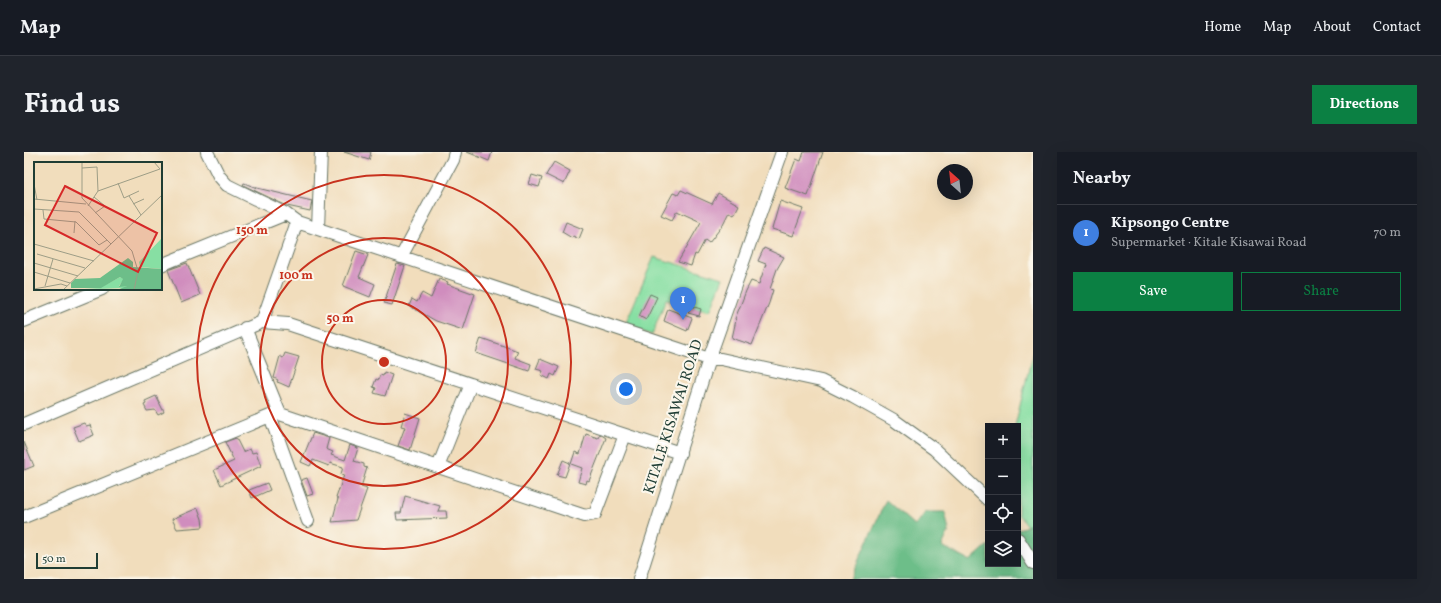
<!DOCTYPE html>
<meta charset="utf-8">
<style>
:root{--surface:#171b24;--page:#20242c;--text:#f1f3f6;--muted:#9ea1a6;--line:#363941;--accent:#0b8043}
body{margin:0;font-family:Vollkorn,serif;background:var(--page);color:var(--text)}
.controls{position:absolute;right:12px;bottom:12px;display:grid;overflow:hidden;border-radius:0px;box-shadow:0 4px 16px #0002}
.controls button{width:36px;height:36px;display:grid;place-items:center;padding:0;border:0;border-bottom:1px solid var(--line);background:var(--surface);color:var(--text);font:20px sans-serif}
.compass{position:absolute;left:913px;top:12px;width:36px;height:36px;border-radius:50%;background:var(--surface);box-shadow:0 4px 16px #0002;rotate:333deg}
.scale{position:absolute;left:12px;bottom:10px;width:62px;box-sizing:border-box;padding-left:4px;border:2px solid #1f3d34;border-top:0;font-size:11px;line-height:14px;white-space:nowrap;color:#1f3d34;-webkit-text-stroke:3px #fbf7ec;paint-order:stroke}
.you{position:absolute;left:602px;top:237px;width:14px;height:14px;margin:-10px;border:3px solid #fff;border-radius:50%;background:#1a73e8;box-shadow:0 0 0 6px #1a73e833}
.badge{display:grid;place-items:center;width:26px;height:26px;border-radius:50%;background:var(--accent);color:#fff;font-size:13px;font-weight:700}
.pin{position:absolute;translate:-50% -33px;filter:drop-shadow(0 1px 2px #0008)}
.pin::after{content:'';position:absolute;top:21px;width:14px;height:12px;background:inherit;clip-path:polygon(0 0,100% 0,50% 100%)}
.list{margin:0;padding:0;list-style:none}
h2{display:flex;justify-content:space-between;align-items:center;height:52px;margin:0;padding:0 16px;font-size:17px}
h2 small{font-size:13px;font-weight:400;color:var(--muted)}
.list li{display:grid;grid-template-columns:26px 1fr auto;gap:12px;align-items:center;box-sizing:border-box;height:56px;padding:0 16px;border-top:1px solid var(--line)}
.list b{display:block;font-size:15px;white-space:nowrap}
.list p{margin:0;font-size:13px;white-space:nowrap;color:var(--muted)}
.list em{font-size:13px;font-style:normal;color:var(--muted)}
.actions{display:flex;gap:8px;padding:12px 16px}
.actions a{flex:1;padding:9px 0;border:1px solid var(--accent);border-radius:0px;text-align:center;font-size:14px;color:var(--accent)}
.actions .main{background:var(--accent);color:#fff}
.icon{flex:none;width:22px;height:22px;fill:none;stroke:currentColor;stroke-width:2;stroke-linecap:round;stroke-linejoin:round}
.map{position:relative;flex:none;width:1009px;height:427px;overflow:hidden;border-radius:0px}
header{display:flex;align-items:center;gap:24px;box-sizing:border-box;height:56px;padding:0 20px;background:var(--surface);border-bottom:1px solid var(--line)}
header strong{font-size:19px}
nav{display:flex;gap:22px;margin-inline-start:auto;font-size:14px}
.intro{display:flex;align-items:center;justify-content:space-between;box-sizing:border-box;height:96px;padding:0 24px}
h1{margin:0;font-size:28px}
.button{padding:10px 18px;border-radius:0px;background:var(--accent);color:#fff;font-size:14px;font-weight:700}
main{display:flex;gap:24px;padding:0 24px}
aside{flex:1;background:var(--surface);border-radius:0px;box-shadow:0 4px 16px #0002}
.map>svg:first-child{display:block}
.green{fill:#87dfa3;stroke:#538e6c}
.forest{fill:#6dbe89;stroke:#467e5e}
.building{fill:#d08dbe}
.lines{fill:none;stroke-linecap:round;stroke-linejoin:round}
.minor-casing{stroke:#687564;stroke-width:14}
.minor{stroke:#fff;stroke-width:12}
.ring{fill:none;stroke:#c8321e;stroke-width:2}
.labels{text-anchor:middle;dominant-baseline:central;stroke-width:4;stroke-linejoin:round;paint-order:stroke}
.street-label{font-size:15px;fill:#1f3d34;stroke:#fbf7ec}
.inset-road{fill:none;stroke:#9d9d86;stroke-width:1}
.view{fill:#d62828;fill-opacity:0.15;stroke:#d62828;stroke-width:2}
.inset-edge{fill:none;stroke:#1f3d34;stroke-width:2}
.centre{fill:#c8321e;stroke:#fbf7ec;stroke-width:2}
.ring-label{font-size:12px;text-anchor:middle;font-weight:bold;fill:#c8321e;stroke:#fbf7ec;stroke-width:4;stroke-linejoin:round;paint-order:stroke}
</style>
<header>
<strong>Map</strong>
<nav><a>Home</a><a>Map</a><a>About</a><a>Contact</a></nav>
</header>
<div class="intro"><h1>Find us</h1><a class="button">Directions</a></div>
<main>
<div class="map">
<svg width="1009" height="427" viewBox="0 0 1009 427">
<rect width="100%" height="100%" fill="#fbf7ec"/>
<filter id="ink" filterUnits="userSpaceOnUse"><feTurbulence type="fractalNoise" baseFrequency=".025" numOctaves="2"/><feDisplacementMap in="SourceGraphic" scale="8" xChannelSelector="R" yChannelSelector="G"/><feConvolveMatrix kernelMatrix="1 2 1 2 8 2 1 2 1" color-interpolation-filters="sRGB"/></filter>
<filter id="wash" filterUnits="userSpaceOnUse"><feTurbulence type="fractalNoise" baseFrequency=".012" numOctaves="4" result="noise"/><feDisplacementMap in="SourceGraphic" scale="16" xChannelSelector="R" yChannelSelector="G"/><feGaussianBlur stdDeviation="0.9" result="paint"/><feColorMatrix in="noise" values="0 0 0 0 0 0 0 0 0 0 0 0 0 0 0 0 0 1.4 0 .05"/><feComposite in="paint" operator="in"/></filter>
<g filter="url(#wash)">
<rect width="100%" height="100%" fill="#f1ddbc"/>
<path class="green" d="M630,105l69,21 -13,33 -44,-12 -14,36 -27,-10z
M1009,200v172l-6,2 -9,-12v-88h-3z"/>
<path class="forest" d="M862,348l29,26 11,-14h19l4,19 -7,15 28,15 18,-16v19h30v-35l15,-5v55h-183z"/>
<g id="blocks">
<path class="building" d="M320,0h27l-2,8z
M443,0h25l-3,9z
M780,0h19l-15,44 -23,-8 11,-29 5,2z
M530,10l16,9 -6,13 -18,-9z
M508,23l10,3 -3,9 -10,-3z
M220,31l13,5 55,13 -2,10 -23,-5 -44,-21z
M657,38l31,14 6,-11 21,12 -5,10 -5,-3 -7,14 -13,17 -4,-3 -8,15 -2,-1 -4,12 -13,-4 23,-40 -24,-11 -5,9 -11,-5 12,-22 5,2z
M756,49l23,8 -10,27 -21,-7z
M542,70l17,7 -4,10 -6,-3 -1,2 -10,-6z
M740,96l20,9 -7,12 -7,20 3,1 -4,13 -17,42 -20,-7 4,-18 -1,-1 11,-28 5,-10 8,3 7,-20 -8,-3z
M332,99l12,4 -9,22 16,7 -5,13 -27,-11z
M163,111l13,32 -19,8 -13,-33z
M373,112l8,2 -13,39 -8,-2z
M415,127l9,3 -1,2 28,10 -12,36 -27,-9 -27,-15 3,-7 5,3 5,-9 9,5z
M626,142l7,3 -11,23 -7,-4z
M667,154l10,3 -2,7 -11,-3z
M644,157l24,9 -5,13 -23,-10z
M457,186l37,13 -3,7 16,6 -2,7 -53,-18z
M261,201l14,4 -10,30 -9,-4 -3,-1 1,-2 -4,-2 6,-22 3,2z
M516,207l19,8 -4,9 -4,-2 -2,5 -8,-4 2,-4 -7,-2z
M360,220l8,3 -7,21 -11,-3 2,-5 -3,-1 3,-8 2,1 2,-5 3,1z
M132,244l8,16 -6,3 -3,-5 -8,1 -3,-6 2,-1 -1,-3z
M381,261l15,5 -10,32 -12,-4 7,-19 -4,-1z
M60,271l2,3 4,-1 4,10 -15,6 -6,-14z
M289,281l16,5 -3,11 7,3 -2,3 14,5 5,-15 8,3 -4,13 10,3v3l3,1 -6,19 6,2 -11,31 -24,2 6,-23 -2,-1 8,-23 -3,-1 2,-7 -13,-4 -1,3 -16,-6 -3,6 -9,-4z
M562,282l12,4 2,-4 6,4 -17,43 -2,-1 -1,4 -8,-2 4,-14 -11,-4 4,-12 5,2z
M212,286l7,14 7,-3 2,4 4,-1 5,14 -40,19 -7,-15 20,-9 -9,-19z
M0,290l10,24 -10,4z
M539,308l7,3 -5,14 -8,-2z
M283,326l6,16 -6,2 -6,-16z
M243,331l3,7 -18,8 -3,-8z
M381,344l35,10 -2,5h8l1,7 -50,2 -1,-7h5z
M174,356l4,11 1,8 -26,2 -5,-10z"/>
</g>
</g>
<g filter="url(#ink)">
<use href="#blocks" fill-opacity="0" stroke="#687564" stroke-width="1"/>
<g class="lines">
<g class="minor-casing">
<path id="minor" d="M183,0l12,24 8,9 59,29 11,8 412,137h12l100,22 32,16 41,23 40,29 54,51
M294,76l3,-76
M377,105l52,-97 2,-8
M137,113l125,-51
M0,169l78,-32
M238,170l35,-100
M221,176l35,86
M246,264l38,105
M0,272l238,-102 26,2 392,129
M414,315l33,-83
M0,365l246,-101 10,-2 305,102 10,-2 30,-79
M994,387l15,24
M615,427l70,-220 73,-207"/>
</g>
<use href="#minor" class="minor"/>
</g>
</g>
<g class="ring">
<circle cx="360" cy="210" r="62"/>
<circle cx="360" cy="210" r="124"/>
<circle cx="360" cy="210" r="187"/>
</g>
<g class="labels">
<g class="street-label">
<text transform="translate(650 265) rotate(-72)">KITALE KISAWAI ROAD</text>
</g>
</g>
<g transform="translate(10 10)">
<rect width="128" height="128" fill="#f1ddbc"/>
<path d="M127,77l1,30 -22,-2 -1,-5zM86,115l4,2 -5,7h9l-4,2 -55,2 31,-2z" fill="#87dfa3"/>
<path d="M94,96l5,4v5l29,2v21h-45l10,-4 -8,1 4,-8 -3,-2 -19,11h-30v-5l4,-4 25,-1z" fill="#6dbe89"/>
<path class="inset-road" d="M48,0v36l50,53 6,20 -4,19M48,6l15,-1 1,24M84,21l6,15 15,-7M0,22l3,16M95,34l12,19M60,35l11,9 -10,7M0,37l52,5M99,42l11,-5M54,44l10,-15 62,-22 -6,-7M0,47l45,3 32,32M9,48l1,9 32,3 23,23 8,-5M40,71l1,-12M0,82l60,17M3,92l48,14M0,101l44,13M0,110l36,11M11,124l8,-27M0,127l27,-5 6,2M29,128l99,-95"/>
<path class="view" d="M31,24l92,47 -19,39 -93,-47z"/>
<rect width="128" height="128" class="inset-edge"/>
</g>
<circle cx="360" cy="210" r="6" class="centre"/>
<g class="ring-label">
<text x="228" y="82">150 m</text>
<text x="272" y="127">100 m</text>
<text x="316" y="170">50 m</text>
</g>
</svg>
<div class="controls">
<button>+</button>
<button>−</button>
<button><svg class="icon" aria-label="locate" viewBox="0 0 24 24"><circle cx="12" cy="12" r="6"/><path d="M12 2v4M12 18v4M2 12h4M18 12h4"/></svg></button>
<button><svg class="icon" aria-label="layers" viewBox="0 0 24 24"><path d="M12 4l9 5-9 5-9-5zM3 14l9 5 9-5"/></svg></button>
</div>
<svg class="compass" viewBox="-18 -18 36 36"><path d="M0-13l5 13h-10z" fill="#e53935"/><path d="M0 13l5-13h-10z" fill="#9ea1a6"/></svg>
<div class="scale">50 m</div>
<div class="you"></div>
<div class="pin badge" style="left:659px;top:168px;background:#3f7fe0">1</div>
</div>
<aside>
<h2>Nearby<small></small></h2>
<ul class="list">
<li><span class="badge" style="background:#3f7fe0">1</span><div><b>Kipsongo Centre</b><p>Supermarket · Kitale Kisawai Road</p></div><em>70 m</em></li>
</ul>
<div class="actions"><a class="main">Save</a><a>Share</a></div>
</aside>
</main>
